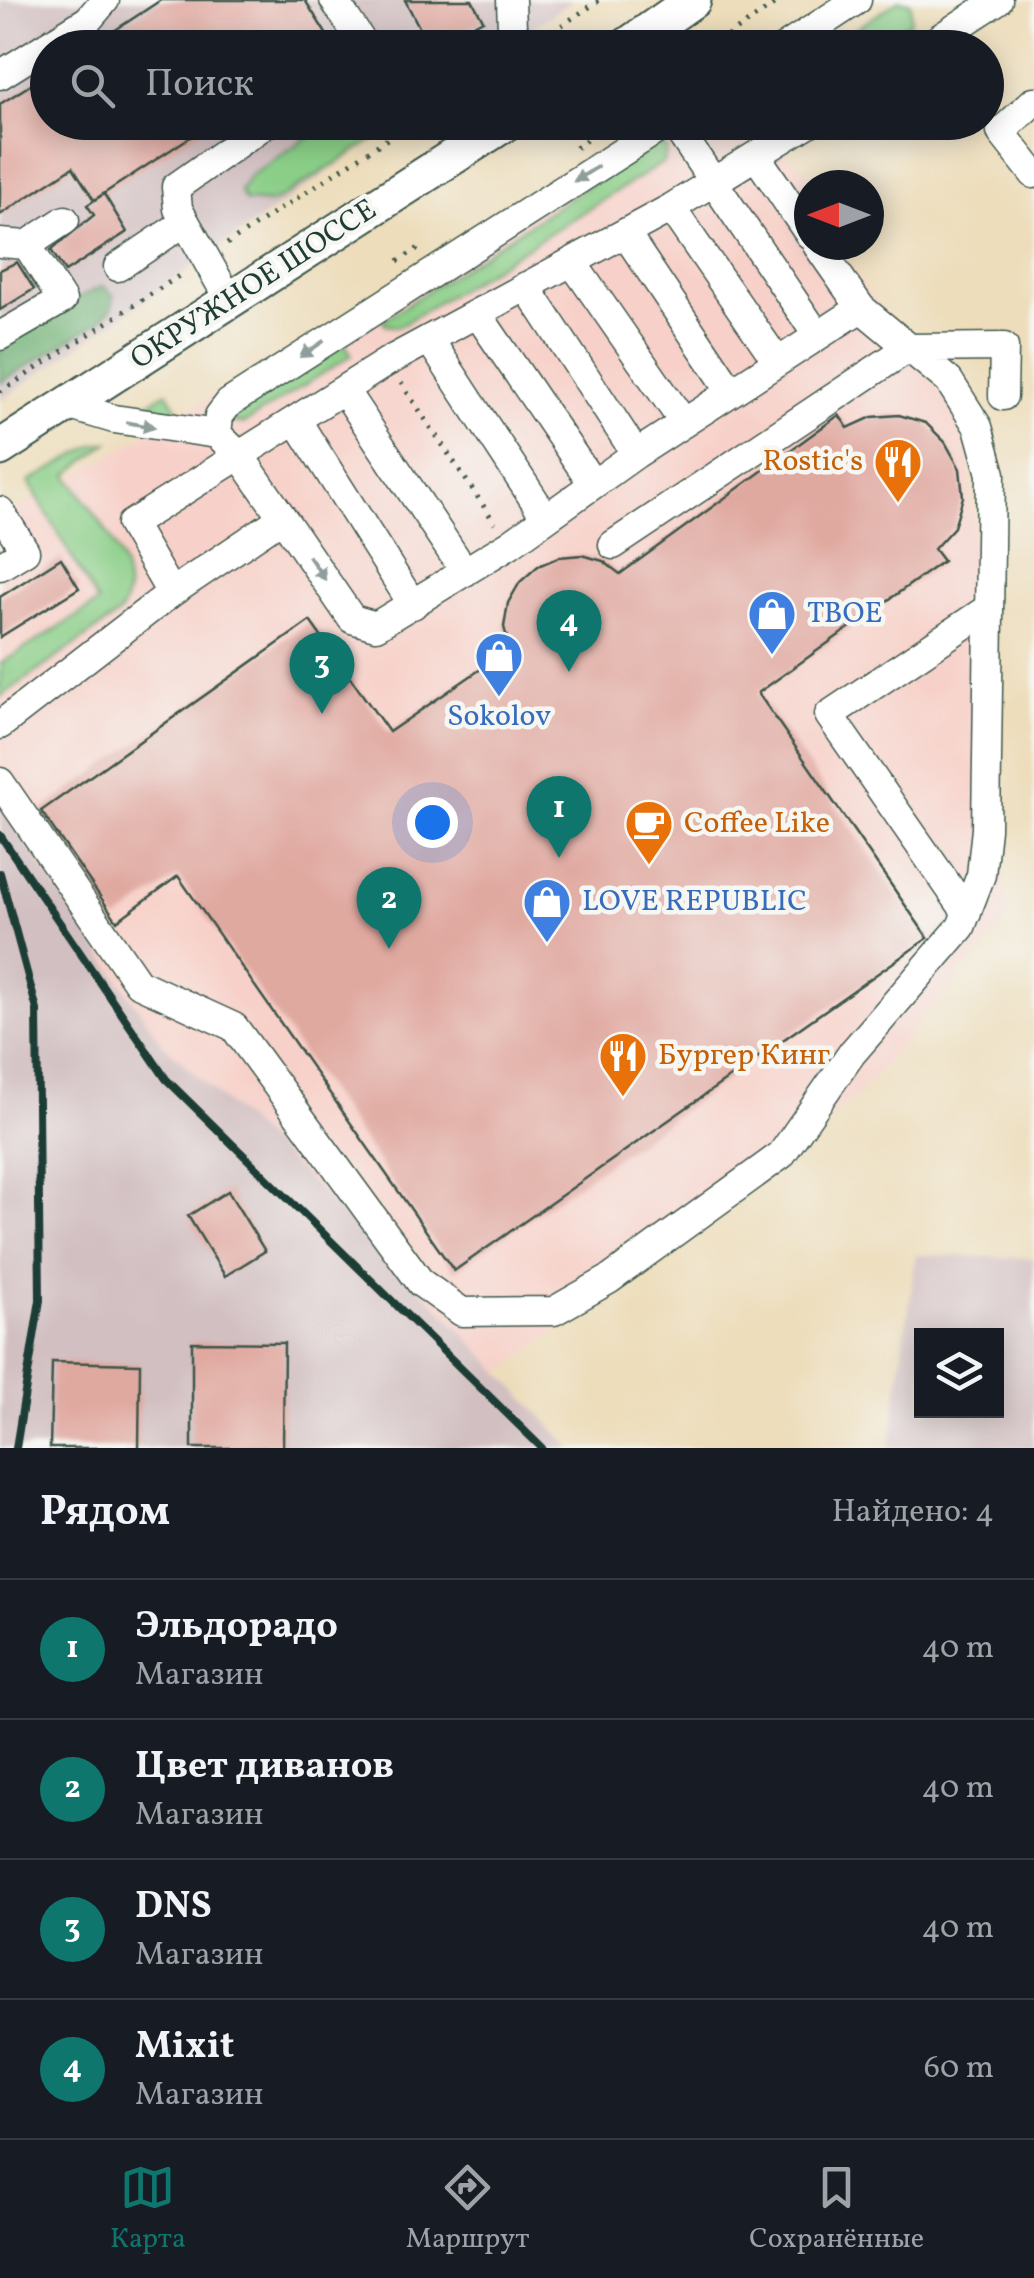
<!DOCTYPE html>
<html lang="ru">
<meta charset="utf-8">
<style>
:root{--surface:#171b24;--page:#242831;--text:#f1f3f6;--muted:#9ea1a6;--line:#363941;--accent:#0f766e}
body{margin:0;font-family:Vollkorn,serif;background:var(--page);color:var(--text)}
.controls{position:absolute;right:30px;bottom:30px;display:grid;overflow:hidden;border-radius:0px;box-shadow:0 5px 25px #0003}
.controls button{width:90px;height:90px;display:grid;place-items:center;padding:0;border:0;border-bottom:2px solid var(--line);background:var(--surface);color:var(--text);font:50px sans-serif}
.compass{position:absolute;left:794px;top:170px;width:90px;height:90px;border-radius:50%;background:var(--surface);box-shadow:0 5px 25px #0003;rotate:270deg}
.you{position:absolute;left:432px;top:822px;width:35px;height:35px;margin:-25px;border:8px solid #fff;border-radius:50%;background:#1a73e8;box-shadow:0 0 0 15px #1a73e833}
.badge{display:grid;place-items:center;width:65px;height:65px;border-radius:50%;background:var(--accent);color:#fff;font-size:32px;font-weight:700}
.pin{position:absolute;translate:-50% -82px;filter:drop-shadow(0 2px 5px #0008)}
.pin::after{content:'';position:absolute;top:52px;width:35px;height:30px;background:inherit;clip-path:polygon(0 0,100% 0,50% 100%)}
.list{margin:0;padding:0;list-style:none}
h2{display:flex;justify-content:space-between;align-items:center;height:130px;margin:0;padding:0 40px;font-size:42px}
h2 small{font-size:32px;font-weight:400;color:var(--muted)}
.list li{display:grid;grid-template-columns:65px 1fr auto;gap:30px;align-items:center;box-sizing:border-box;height:140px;padding:0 40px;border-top:2px solid var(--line)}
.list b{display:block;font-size:38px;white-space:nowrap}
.list p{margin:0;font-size:32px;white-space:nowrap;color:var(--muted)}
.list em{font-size:32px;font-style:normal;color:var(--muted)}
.icon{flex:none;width:55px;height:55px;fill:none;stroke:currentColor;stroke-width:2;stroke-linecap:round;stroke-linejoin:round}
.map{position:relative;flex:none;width:1034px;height:1448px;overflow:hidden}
.search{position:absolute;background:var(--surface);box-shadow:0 5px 25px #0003;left:30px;right:30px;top:30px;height:110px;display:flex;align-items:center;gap:25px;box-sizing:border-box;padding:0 35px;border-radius:55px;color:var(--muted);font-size:38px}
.sheet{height:690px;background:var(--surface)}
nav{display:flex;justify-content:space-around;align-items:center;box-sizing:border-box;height:140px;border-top:2px solid var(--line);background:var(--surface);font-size:28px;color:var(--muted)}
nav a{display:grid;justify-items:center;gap:5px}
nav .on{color:var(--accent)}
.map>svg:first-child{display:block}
.built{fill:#f7d1c9}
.industrial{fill:#d2bfc1;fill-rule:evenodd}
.green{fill:#8ace87;stroke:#54865e;stroke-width:2.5}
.forest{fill:#6fb174;stroke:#477754;stroke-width:2.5}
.building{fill:#e0a9a0}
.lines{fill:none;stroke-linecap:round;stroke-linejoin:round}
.minor-casing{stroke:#3e5548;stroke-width:31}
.major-casing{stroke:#3e5548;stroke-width:39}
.path{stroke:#3e5548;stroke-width:5;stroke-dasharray:2.5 8;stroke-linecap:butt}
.minor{stroke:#fff;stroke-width:28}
.major{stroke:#fff;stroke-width:35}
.rail{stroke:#1f3d34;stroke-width:8}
.oneway{fill:#8f9e9a}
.labels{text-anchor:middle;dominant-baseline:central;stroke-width:9;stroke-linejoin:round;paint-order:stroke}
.street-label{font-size:30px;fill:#1f3d34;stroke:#f6f6f2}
.food-label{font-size:30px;fill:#c56008;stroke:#f6f6f2;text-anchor:start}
.shop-label{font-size:30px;fill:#366cbe;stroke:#f6f6f2;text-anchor:start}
</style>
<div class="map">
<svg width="1034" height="1448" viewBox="0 0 1034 1448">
<rect width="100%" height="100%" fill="#f6f6f2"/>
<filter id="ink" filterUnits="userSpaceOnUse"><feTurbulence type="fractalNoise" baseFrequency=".01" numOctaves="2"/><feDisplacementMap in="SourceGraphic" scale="20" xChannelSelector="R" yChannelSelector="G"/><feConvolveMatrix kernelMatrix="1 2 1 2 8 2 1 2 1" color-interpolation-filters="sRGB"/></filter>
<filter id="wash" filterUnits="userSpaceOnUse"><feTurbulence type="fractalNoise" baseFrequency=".0048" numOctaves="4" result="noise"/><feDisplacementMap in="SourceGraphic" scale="40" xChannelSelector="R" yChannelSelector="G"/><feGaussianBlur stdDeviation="2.25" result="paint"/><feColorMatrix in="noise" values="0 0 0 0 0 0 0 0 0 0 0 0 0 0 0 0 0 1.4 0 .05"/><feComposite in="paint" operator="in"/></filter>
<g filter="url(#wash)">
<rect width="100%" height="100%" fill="#edddbb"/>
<path class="built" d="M682,123h72l57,54 -2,68h26l131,179 42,493 -149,178 -358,278 -339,-330 -162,-239v-285z"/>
<path class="industrial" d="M0,0h573l-68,47 -457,1v74l350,1 -398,278z
M0,804l162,239 224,209 186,196h-572z
M916,1255l118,3v190h-144zM922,1336h74v74h-74z"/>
<path class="green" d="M899,0l12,3v18l-39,26h-43z
M330,122l70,1 -119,75 -11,5 -25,-2 -5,-10 9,-14z
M694,123v-1l69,1c-23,15 -36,23 -63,11z
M653,143l14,5 -3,14 -266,165 -12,-2 -3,-5z
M342,340l10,15 -109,69 -11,-2 -2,-5z
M167,392l12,19 -9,5 -32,-6z
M107,443l-39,32c22,36 82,99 50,140l-118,82v-33l98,-61 -69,-121 65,-37z"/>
<path class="forest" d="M103,286l11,10 -2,12 -12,13 -100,62v-48z"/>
<g id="blocks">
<path class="building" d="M161,0h144l30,48h-247z
M405,0h67l11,20 -53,28z
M48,74v48h165l-119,78 -21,-33 -73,48v-111z
M104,194l23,38 -62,40 -14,-22 43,-35 -7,-10z
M17,262l17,27 -34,21v-40z
M839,415l9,13 24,-11 27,-2 27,8 19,19 15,27 3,28 -9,30 -20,22 9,12 -185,132 170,245 -474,333 -276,-395 -61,45 -76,-110 269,-190 79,111 121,-83 -6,-22 4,-24 12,-21 18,-16 21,-9 23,-2 21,6 17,13z
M61,558l18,30 -79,49v-40z
M228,1191l37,60 -40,25 -37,-60z
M192,1342l92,1 -1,105h-91z
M52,1362l88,2 -1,84h-89z"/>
</g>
</g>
<g filter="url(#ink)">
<use href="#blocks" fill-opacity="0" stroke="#3e5548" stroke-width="2.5"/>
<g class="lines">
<g class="minor-casing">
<path id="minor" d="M334,0l32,48
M511,0l1,28 11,20
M784,48l73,-48
M925,48l73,-48
M0,75l88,-55 17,-20
M1034,101l-33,31 33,42
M673,122l144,213
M757,157l52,77
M671,208l106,153
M625,233l106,158
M0,243l27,2
M572,262l112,161
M118,267l67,-45
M526,286l110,168
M230,301l-52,-92 -2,-22 92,-65
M477,313l116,171
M0,336l62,-36 -35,-55 38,-25
M429,339l117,179
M344,390l121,182
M67,405l47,14 103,15 24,23 111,162 24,7 134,-82 126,-90 225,-146
M297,421l116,184
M217,434l2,-18 10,-13 440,-281
M0,511l25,40 -25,15
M282,518l-111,75 -40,-69 256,-162 284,-154 139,-86
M613,545l295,-197 96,-1 -1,49
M0,725l171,-132
M0,782l138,201 96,44 187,256 41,29 92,-1 56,-32 171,-124 71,-102 109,-126 20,-52 5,-46 5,-355 -13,-47 -29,-46 -88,-73 -44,-63
M967,913l-138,-198 160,-107"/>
</g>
<g class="major-casing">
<path id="major" d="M624,48l69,-48
M0,448l507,-326"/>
</g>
<path class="path" d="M544,37l56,-37
M711,48l70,-48
M576,148l33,-26
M227,244l186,-122
M398,261l21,-13
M401,383l94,140
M0,392l185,-120"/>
<use href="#minor" class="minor"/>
<use href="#major" class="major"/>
<path class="rail" d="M0,835l166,244 376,369
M0,873l37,137 3,290 -24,148"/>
</g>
<defs><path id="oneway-solid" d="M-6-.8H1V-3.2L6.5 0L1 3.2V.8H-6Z" transform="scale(2.5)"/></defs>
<g class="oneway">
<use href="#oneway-solid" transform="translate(586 174) rotate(148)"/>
<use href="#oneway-solid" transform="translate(312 349) rotate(146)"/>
<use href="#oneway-solid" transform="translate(141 425) rotate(11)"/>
<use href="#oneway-solid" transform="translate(317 568) rotate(55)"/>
</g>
</g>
<defs>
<g id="restaurant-pin" transform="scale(2.5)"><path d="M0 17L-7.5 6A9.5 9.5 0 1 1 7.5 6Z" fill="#e8710a" stroke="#f6f6f2"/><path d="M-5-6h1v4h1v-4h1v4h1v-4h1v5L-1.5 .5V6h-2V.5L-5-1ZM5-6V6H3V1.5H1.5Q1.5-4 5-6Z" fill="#fff"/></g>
<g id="shop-pin" transform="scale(2.5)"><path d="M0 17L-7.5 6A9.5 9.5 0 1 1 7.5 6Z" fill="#3f7fe0" stroke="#f6f6f2"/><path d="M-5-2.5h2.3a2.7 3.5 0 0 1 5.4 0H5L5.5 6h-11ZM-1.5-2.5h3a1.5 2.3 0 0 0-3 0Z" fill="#fff"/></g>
<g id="cafe-pin" transform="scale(2.5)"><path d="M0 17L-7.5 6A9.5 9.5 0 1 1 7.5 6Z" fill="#e8710a" stroke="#f6f6f2"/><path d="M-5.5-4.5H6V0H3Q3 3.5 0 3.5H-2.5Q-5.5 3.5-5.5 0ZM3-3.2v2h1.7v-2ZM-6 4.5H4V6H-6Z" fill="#fff"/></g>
</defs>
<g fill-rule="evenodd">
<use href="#restaurant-pin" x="898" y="462"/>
<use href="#shop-pin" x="772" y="614"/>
<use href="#shop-pin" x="499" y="656"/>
<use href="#cafe-pin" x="649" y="824"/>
<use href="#shop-pin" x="547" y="902"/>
<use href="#restaurant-pin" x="623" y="1056"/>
</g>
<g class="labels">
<g class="street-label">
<text transform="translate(254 285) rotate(-33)">ОКРУЖНОЕ ШОССЕ</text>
</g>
<g class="food-label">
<text x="863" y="462" text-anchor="end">Rostic's</text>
<text x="684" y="824">Coffee Like</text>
<text x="658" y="1056">Бургер Кинг</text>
</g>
<g class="shop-label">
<text x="807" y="614">ТВОЕ</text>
<text x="499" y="717" text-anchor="middle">Sokolov</text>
<text x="582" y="902">LOVE REPUBLIC</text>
</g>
</g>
</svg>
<div class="controls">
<button><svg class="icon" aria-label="layers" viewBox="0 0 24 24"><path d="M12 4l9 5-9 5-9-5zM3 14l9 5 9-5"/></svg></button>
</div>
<svg class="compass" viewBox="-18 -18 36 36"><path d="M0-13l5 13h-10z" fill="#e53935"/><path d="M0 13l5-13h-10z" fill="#9ea1a6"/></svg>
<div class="you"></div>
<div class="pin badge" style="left:559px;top:858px">1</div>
<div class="pin badge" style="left:389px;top:949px">2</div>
<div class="pin badge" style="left:322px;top:714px">3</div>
<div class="pin badge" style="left:569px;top:672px">4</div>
<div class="search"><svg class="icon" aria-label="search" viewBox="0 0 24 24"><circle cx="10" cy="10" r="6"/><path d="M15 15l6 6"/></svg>Поиск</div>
</div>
<section class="sheet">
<h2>Рядом<small>Найдено: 4</small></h2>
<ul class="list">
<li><span class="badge">1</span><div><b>Эльдорадо</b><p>Магазин</p></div><em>40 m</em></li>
<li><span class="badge">2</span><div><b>Цвет диванов</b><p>Магазин</p></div><em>40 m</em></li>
<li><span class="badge">3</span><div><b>DNS</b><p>Магазин</p></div><em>40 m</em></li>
<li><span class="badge">4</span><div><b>Mixit</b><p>Магазин</p></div><em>60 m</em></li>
</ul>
</section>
<nav>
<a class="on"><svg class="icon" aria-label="map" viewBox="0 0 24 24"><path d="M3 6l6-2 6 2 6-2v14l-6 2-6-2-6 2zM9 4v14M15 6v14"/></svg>Карта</a>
<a><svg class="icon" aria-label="directions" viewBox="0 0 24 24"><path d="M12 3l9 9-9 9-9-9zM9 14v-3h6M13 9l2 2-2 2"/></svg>Маршрут</a>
<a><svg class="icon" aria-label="saved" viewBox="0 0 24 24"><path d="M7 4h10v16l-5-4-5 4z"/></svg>Сохранённые</a>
</nav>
